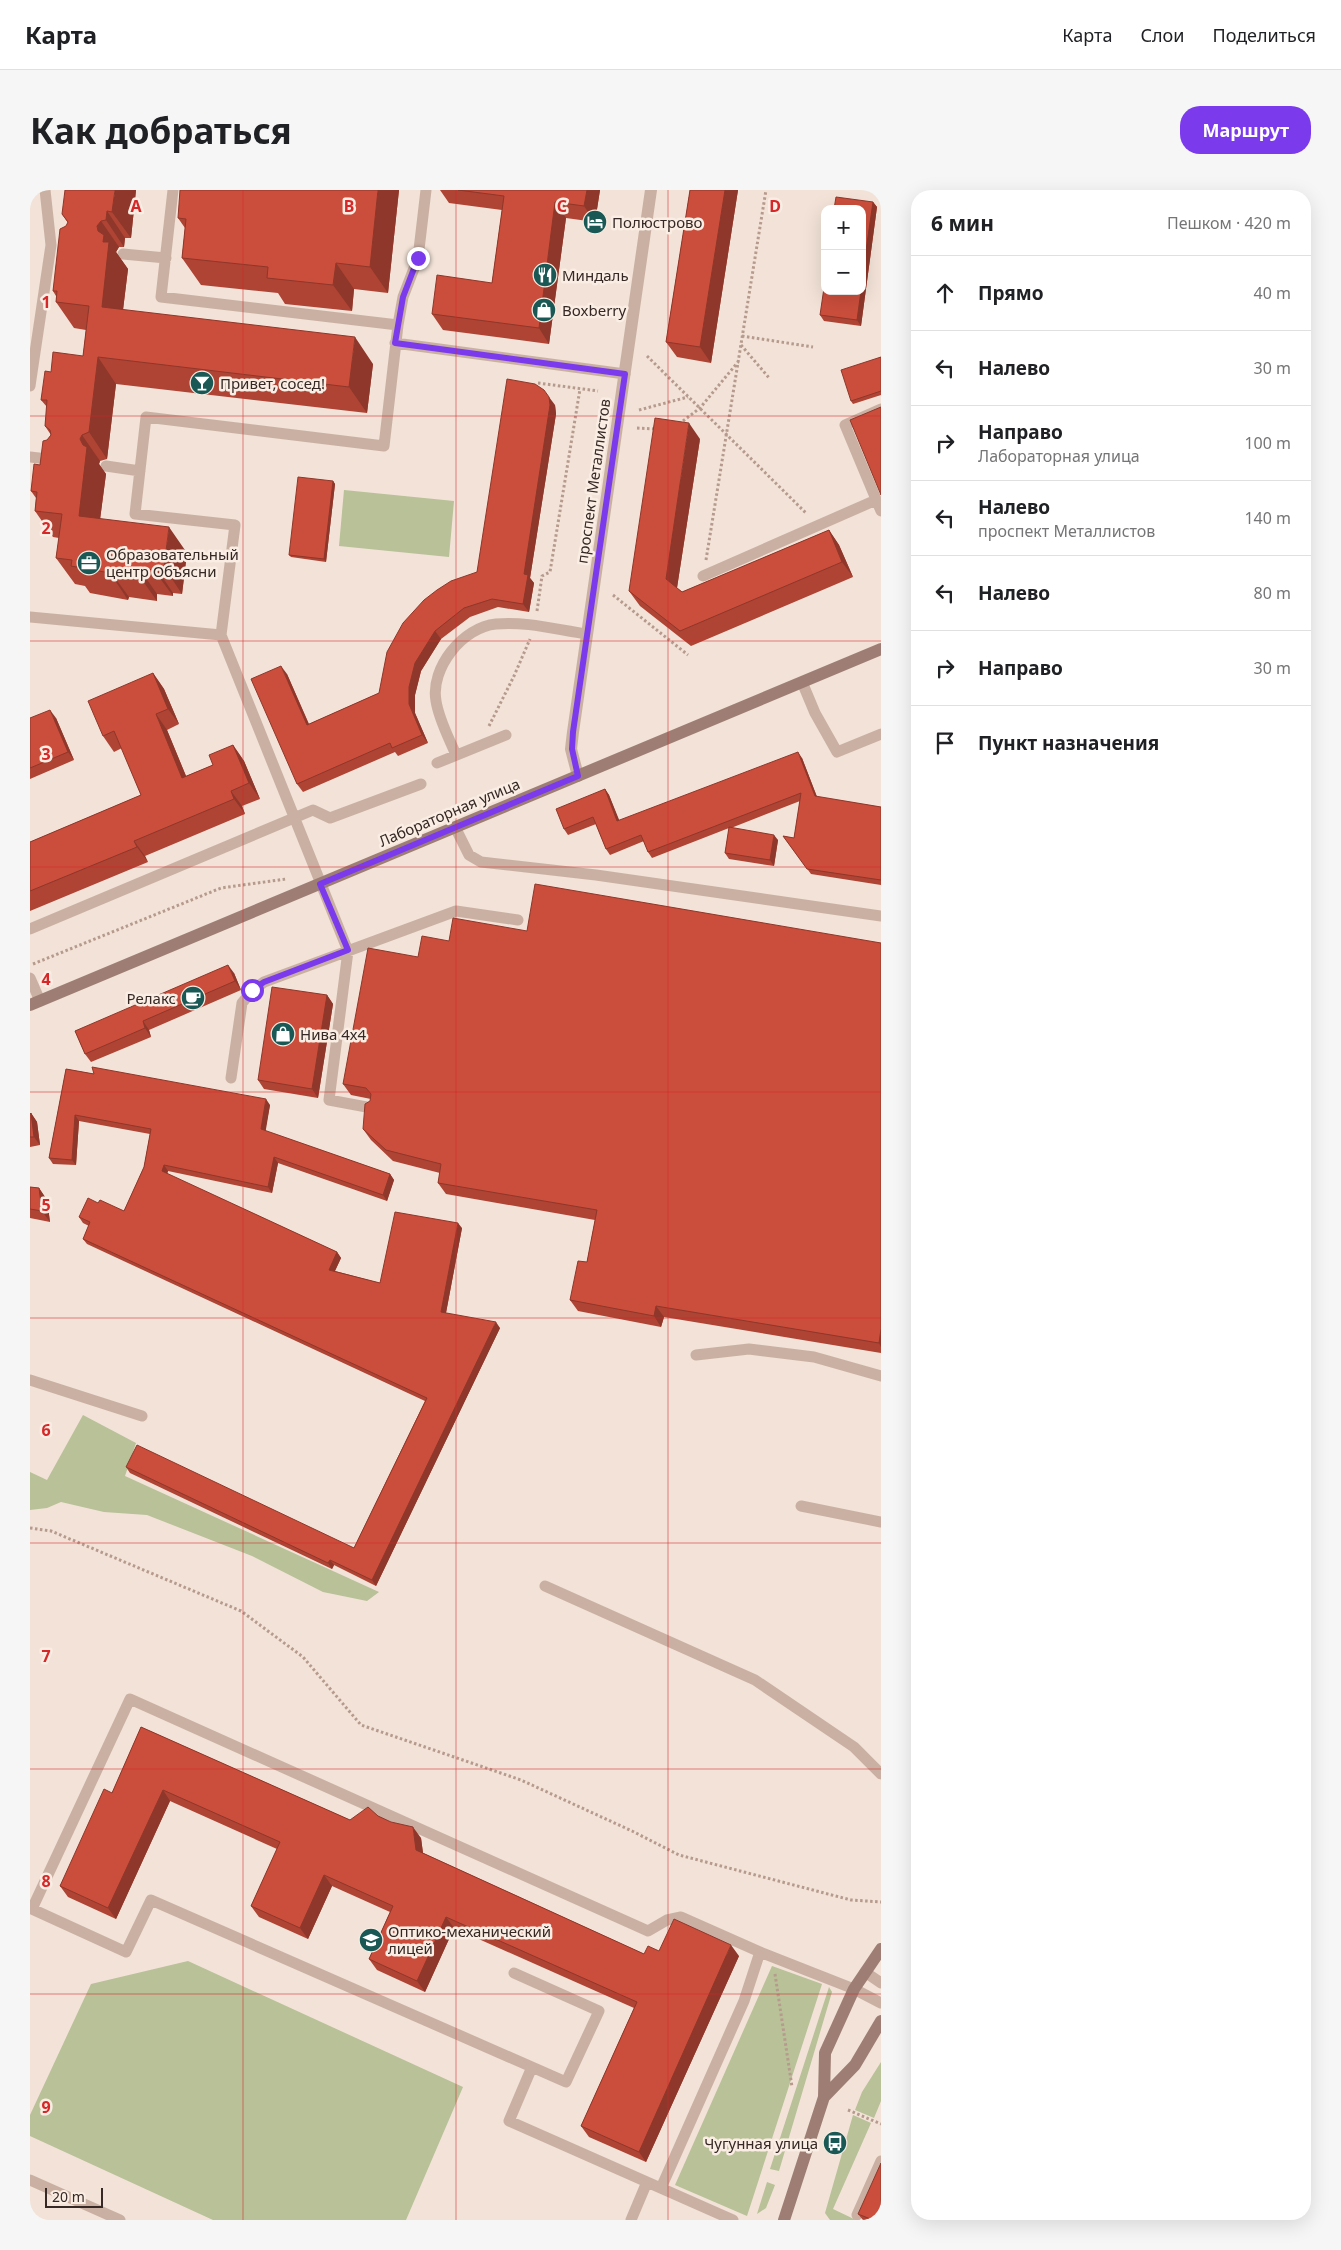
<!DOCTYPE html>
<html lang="ru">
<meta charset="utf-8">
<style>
:root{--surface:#fff;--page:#f6f6f6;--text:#202124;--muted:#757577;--line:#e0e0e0;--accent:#7c3aed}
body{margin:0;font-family:"Noto Sans",sans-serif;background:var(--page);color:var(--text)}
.controls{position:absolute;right:15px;top:15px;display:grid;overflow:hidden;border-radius:10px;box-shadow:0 5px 20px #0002}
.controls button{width:45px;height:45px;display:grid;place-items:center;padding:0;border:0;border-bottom:1px solid var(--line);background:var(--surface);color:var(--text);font:25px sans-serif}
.scale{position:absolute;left:15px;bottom:12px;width:58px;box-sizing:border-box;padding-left:5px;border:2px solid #352825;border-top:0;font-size:14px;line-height:18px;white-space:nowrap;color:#352825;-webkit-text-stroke:4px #faede3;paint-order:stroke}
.stop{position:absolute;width:15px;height:15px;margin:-11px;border:4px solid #7c3aed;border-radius:50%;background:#fff}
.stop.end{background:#7c3aed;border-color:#fff;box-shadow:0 1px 5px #0008}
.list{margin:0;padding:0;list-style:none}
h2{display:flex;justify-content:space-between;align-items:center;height:65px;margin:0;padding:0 20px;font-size:21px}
h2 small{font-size:16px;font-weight:400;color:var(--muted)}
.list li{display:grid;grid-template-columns:32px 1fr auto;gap:15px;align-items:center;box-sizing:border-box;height:75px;padding:0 20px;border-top:1px solid var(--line)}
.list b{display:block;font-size:19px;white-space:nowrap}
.list p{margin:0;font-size:16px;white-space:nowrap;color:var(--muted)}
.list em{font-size:16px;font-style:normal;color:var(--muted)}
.icon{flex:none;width:28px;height:28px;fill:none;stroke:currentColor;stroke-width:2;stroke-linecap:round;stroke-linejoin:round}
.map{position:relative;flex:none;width:851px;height:2030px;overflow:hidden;border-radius:20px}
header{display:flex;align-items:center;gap:30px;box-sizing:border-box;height:70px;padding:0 25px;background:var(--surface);border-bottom:1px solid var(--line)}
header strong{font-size:24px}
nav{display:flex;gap:28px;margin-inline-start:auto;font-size:18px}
.intro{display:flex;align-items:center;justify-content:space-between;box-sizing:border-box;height:120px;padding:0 30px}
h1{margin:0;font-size:35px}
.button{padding:12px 22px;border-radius:20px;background:var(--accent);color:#fff;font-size:18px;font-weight:700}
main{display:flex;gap:30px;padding:0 30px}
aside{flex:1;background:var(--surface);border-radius:20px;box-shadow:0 5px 20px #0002}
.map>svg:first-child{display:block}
.green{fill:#b8c197}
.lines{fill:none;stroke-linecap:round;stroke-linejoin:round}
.path{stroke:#b69a8d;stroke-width:3;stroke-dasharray:2.5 2.5;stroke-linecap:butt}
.lane{stroke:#cab0a3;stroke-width:11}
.street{stroke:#cab0a3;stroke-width:12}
.secondary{stroke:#9e7e74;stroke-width:12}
.wall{fill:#af4334}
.shaded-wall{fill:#8e372a}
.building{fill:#cb4e3c;stroke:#8e372a}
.route{stroke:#7c3aed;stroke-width:6}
.grid{fill:none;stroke:#d62828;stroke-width:1;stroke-opacity:0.55}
.labels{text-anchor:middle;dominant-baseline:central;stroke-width:5;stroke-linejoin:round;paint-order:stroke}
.poi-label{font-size:15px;fill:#352825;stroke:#faede3;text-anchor:start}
.street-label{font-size:15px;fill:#352825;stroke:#faede3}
.grid-label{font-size:16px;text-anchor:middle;font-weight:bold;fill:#d62828;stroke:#faede3;stroke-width:5;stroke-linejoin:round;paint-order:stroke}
</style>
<header>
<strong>Карта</strong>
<nav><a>Карта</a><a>Слои</a><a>Поделиться</a></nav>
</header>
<div class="intro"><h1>Как добраться</h1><a class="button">Маршрут</a></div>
<main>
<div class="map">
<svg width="851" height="2030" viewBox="0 0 851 2030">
<rect width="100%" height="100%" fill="#f2e2d7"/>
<path class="green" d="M314,300l110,11 -5,56 -110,-11z
M53,1225l53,28 -11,33 254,116 -12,9 -44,-9 -71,-36 -105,-41 -43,-3 -43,-10 -14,6 -17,2v-38l17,8z
M158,1771l275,126 -57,133h-193l-183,-84v-21l61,-131z
M742,1776l50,18 -75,232 -72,-31z
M799,1797l3,5 -53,179 -9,-2z
M851,1872v39l-7,17 -19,-8 7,-18z
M823,1925l18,8 -38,86 23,11h-26l-5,-7z
M737,1992l8,3 -9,23 -9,6z"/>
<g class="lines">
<path class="path" d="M712,146l71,11
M711,155l29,34
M617,166l160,158
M508,193l60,8
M609,220l49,-13
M649,234l21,-16 38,-46
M607,238l19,1
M676,370l60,-370
M583,405l75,60
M507,421l5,-35 8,-4 30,-183
M459,536l25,-50 16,-37
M3,774l188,-76 65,-9
M0,1338l21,3 190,80 62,46 58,68 160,55 111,51 47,24 172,45 30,2
M745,1784l17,113
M818,1920l33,14"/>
<path class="lane" d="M143,0l-12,107 237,28 -14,121 -238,-29 -11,97 100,11 -14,110
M93,64l43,4
M368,135l5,-28 15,-39 8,-68
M365,153l230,31
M0,196l21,-141 -6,-55
M851,219l-36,16 36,86
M0,267l26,3
M76,276l34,5
M673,386l173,-76
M0,427l191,18 127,316 -19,149 43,8
M772,492l13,31 22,39 44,-18
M426,565c-7,-17 -17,-35 -20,-54 -6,-33 27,-74 60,-77 30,-3 62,6 91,10
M407,573l69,-28
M425,637l14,28 12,7 115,13 285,41
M0,739l283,-119 17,8 91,-34
M0,788l10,23
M201,888l11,-75 10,-12 12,-9 192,-71 62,9
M666,1165l53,-6 65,8 67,19
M0,1190l112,36
M771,1316l80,16
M515,1396l210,94 99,67 27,27
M835,1782l16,11
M484,1783l85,38 -33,71 -415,-182 -25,52 -94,-43 98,-210 518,232 19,-11 14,-3 79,35 94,37 27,14
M502,1877l-23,54 224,99
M0,1990l90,40
M631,1998l83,-187 16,-49
M827,2025l24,-54
M601,2030l16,-38"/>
<path class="street" d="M548,586l-7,-27 2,-17 78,-542"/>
<path class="secondary" d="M0,815l851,-356
M794,1907l31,-32 26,-44
M754,2030l40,-123 1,-44 29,-64 27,-40"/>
</g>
<path class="wall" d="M106,0l-5,48h-6l-1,9h-5l-3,5 12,17 -5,41 250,54 -6,49 -251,-29 -9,75 -7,2 -1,3 7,10 -6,45 87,34 -5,41 -9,-1v3l-16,-2v7l-28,-4 -1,3 -38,-7 -5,-7 -10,-2 -19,-26 3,-20 -6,-1 -18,-26 1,-13 -5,-7 9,-26 7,-25 4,-5 -6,-9 2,-19 -6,-7 10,-28 32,-16 3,-26 -12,-2 -18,-26v-6l-3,-5 15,-68 -6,-9z
M369,0l-11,103 -34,-4 -2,22 -67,-7 -7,-11 -77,-8 -19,-27 3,-30 -7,-10z
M410,0h160l-5,32 -29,-4 -17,126 -106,-14 -11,-16 60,-31 10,-73 -53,-7z
M660,0h48l-27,173 -34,-6 -11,-15z
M843,12l4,5 -16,119 -37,-5 -4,-6z
M851,167v38l-28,9 -2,-3z
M525,215l1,9 -26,164 4,5 -5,29 -31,-5 -28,10 -29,22 -20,32 -6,24v18l13,30 -30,13 -3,-4 -92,40 -6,-8 -10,-110 22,50 70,-31 98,-121z
M670,249l-23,149 5,4 147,-62 10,15 14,32 -162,69 -51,-40 -11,-15z
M303,291l2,3 -9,78 -35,-5 -2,-2z
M123,483l11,16 15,35 -12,6 19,46 27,-11 20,-20 11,16 16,38 -18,7 3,8 -100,42 3,6 -118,49v-69l111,-47 -19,-47 -8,4 -11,-16z
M0,528h26l18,42 -44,19z
M772,568l15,39 64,10v78l-70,-11 -28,-38 11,2 6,-37 -69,27 47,12 -4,26 -45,-7 -4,-6 4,-25 -77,30 -4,-6 -4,-11 -34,14 -4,-6 -10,-25 -28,11 -4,-6 41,-40 4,6 10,26z
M497,741l354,12v410l-217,-36 -3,10 -83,-16 -8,-11 17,-38 8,-42 -149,-26 -8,-11 2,-10 -47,-12 -22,-21 -8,-11 8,-30 -20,-4 -8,-11 75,-127 31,-16z
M204,783l7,17 -92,40 2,7 -60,25 -6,-8 -10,-23z
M297,805l6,9 -15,94 -54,-9 -6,-9z
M36,879l204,36 -5,26 125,43 4,6 -7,21 -109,-38 -6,30 -104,-22 -1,3 170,78 4,6 -6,13 45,12 82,-55 -16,85 54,15 -124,258 -42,-21 -2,4 -202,-96 -4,-6 228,81 71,-147 -338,-157 -4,-5 6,-13 -6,-3 -4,-6 19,-14 26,8 20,-44 6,-33 -71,-13 -3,44 -23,-1 -4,-6z
M1,923l6,9 3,23 -10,2v-33z
M0,997l9,1 8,12 3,22 -20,-4z
M111,1537l209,93 28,-4 43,22 2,15 221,101 15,-3 80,5 -93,206 -57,-25 -8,-11 53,-118 -180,-80 -29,64 -48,-22 -8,-11 21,-47 -58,-26 -24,53 -49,-22 -8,-11 26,-57 -107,-48 -54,118 -48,-22 -8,-11 52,-93z
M828,2024l23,6h-18z"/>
<path class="shaded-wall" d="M85,0h21l-5,48 -19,-26z
M348,0h21l-11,103 -18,-26z
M557,0h13l-5,32 -11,-16z
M695,0h13l-27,173 -11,-16z
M525,12l11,16 -17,126 -10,-16z
M843,12l4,5 -16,119 -4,-6 4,-29h1v-13z
M77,21l18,27 -1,9 -18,-27z
M71,31l18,26 -3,5 12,17 -8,65 -18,-27 1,-65 -5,-11 -1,-5z
M306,73l18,26 -2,22 -19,-26z
M325,147l18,27 -6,49 -18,-26z
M68,167l18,27 -9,75 -18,-27z
M519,207l6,8 1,9 -26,164 4,5 -5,29 -6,-8 1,-30z
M659,233l11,16 -24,155 -10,-15z
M52,245l18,26 -1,3 7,10 -9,69 -18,-27 4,-71 -3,-6z
M303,291l2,3 -9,78 -2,-3z
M139,337l18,26 -5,41 -18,-27z
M799,340l10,15 14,32 -11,-15z
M125,376l18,27v3l-19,-26z
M109,378l18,26v7l-19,-27z
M80,381l19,26 -1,3 -18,-27z
M405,441l6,8 -20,32 -6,24v18l13,30 -6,-8 -13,-31v-17l6,-24z
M251,476l6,8 26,60 -6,-9z
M123,483l11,16 15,35 -11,-15z
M20,520l6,8 18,42 -6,-8z
M126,524l11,16 26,63 -11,-15z
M203,555l11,16 16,38 -11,-16z
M768,562l4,6 17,44 -4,-6z
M575,599l4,6 13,32 -5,-6z
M201,601l11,15 3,8 -11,-15z
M744,645l4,5 -4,26 -4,-6z
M104,651l11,15 3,6 -11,-15z
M198,775l6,8 7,17 -6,-9z
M297,805l6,9 -15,94 -6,-9z
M113,831l6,9 2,7 -6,-9z
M236,909l4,6 -5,30 -4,-6z
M1,923l6,9 3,23 -6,-8z
M45,925l4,6 -3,44 -4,-5z
M244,967l4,6 -6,30 -4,-6z
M134,975l4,6 -2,6 -4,-6z
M360,984l4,6 -7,21 -4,-6z
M9,998l8,12 3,22 -8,-11z
M428,1033l4,5 -17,90 -4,-6z
M307,1062l4,6 -8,17 -4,-5z
M626,1116l8,11 -3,10 -7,-11z
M466,1132l4,6 -124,258 -4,-6z
M851,1139v18l-2,-4z
M300,1370l4,5 -2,4 -4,-6z
M133,1600l7,11 -54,118 -8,-11z
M383,1637l8,11 3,23 -8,-11z
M294,1685l8,11 -24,53 -8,-11z
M416,1727l8,11 -29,64 -8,-11z
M701,1755l8,11 -93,206 -7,-10z"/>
<path class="building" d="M35,0h50l-3,22 -5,-1 -1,9 -5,1 -4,5 1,5 6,4 -1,7h6l-7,65 253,30 -6,50 -251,-30 -9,75 -7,3 -2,4 3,6 4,2 -8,69 90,11 -5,40 -9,-1 -1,4 -15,-2 -1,6 -28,-3v2l-39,-7 1,-6 -16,-2 6,-44 -27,-3 2,-19 -6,-1 3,-27 6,1 3,-24 4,-1 4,-5 -1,-5 -5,-4 2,-26h-6l4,-29 6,1 2,-20 30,4 6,-50 -33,-4 1,-11h-4l7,-62 6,-3 2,-4 -6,-8z
M150,0h198l-8,77 -34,-4 -3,22 -66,-7 1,-11 -86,-9 4,-39 -8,-1z
M428,0h129l-3,16 -29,-4 -16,126 -107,-14 5,-39 55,8 12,-87z
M660,0h35l-25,157 -34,-5z
M806,7l37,5 -11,76v-69h-28z
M795,91v10h36l-4,29 -37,-5z
M851,167v34l-30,10 -10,-31z
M477,189l28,5 9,6 5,7 1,8 -26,169 4,1 -5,29 -31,-5 -28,9 -29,23 -20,32 -6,24v17l13,31 -30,13 -2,-5 -93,41 -46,-105 30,-13 26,59 72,-32 8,-41 16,-29 21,-23 13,-10 14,-9 26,-9z
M851,217v88l-31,-75z
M625,228l34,5 -23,156 16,13 147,-62 13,32 -162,69 -51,-40z
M268,287l35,4 -9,78 -35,-4z
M123,483l15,36 -12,5 26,64 31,-13 -4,-10 24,-10 16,38 -18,8 3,8 -100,42 3,6 -107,44v-49l111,-47 -27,-64 -11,5 -15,-35z
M20,520l18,42 -38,16v-50z
M768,562l17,44 66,11v73l-74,-11 -24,-33 11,2 7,-45 -153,59 -7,-17 -35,14 -13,-32 -29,12 -8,-20 49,-20 12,32z
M699,637l45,8 -4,25 -45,-7z
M505,694l346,59v386l-2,14 -223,-37 -2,10 -84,-16 8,-39 9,1 10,-52 -159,-27 3,-19 -55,-14 -23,-21 2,-25 5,-3 1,-7 -5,-6 -23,-4 25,-136 50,9 4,-21 27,5 4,-23 74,13z
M198,775l7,16 -92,40 2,7 -60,26 -10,-23z
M242,797l55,8 -15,94 -54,-9z
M62,877l174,32 -5,30 129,45 -7,21 -109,-38 -6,30 -104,-22 -2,6 175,81 -8,18 51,13 15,-71 63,11 -17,89 55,10 -124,258 -42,-20 -2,3 -202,-96 11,-22 217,103 73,-150 -344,-159 7,-17 -11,-5 9,-19 10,5 2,-3 24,11 20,-44 7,-38 -76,-14 -3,45 -23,-2 17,-89 28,5z
M1,923l3,24h-4v-23z
M0,997l9,1 3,23 -12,-2z
M111,1537l209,93 18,-13 10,9 13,6 22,5 3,23 228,104 4,-8 11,5 15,-32 57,26 -92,207 -58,-26 56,-124 -191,-85 -29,64 -48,-22 24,-53 -69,-31 -24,53 -49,-22 29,-64 -117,-52 -55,118 -48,-22 44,-97 8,4z
M851,1973v57h-8l-15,-6z"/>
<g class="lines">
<path class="route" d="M222,800l12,-8 84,-32 -28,-66 258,-108 -6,-27 1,-17 52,-358 -230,-31 8,-46 15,-39"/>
</g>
<path class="grid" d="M213,0v2030M426,0v2030M638,0v2030M0,226h851M0,451h851M0,677h851M0,902h851M0,1128h851M0,1353h851M0,1579h851M0,1804h851"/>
<defs>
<g id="hotel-disc" transform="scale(1.25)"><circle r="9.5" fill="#195854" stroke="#faede3"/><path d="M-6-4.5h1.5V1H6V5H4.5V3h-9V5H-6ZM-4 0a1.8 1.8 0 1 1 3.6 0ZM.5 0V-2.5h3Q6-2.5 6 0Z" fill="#fff"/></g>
<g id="restaurant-disc" transform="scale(1.25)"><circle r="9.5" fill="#195854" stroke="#faede3"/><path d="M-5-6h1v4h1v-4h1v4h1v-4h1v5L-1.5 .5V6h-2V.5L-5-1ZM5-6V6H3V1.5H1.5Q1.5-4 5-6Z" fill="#fff"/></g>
<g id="shop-disc" transform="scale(1.25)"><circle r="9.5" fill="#195854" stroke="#faede3"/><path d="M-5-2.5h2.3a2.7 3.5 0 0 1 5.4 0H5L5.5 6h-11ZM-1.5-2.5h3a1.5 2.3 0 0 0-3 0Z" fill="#fff"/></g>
<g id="bar-disc" transform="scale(1.25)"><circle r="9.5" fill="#195854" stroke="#faede3"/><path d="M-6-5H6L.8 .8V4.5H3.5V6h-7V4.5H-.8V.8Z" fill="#fff"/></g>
<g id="office-disc" transform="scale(1.25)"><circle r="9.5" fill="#195854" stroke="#faede3"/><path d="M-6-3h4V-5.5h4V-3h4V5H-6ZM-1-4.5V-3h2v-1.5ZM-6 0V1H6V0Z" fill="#fff"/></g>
<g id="cafe-disc" transform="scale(1.25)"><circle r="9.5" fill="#195854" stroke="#faede3"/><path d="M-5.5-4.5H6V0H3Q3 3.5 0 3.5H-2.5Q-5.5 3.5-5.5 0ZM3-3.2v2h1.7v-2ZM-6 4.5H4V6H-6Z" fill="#fff"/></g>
<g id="university-disc" transform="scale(1.25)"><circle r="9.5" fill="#195854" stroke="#faede3"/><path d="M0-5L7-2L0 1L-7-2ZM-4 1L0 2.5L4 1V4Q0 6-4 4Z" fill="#fff"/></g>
<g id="bus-disc" transform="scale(1.25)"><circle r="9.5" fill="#195854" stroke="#faede3"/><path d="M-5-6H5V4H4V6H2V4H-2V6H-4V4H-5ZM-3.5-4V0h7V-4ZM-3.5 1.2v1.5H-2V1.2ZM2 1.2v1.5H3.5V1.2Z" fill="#fff"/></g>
</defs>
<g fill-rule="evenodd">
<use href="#hotel-disc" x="565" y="32"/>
<use href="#restaurant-disc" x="515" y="85"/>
<use href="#shop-disc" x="514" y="120"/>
<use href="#bar-disc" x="172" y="193"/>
<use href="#office-disc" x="59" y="373"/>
<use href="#cafe-disc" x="163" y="808"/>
<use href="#shop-disc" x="253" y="844"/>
<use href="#university-disc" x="341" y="1750"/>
<use href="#bus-disc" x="805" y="1953"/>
</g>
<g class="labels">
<g class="poi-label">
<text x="582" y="32">Полюстрово</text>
<text x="532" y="85">Миндаль</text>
<text x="532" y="120">Boxberry</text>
<text x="190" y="193">Привет, сосед!</text>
<text x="76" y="364">Образовательный<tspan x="76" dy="17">центр Объясни</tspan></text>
<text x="146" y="808" text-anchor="end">Релакс</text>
<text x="270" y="844">Нива 4х4</text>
<text x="358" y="1741">Оптико-механический<tspan x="358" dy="17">лицей</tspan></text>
<text x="788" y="1953" text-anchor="end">Чугунная улица</text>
</g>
<g class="street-label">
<text transform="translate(563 291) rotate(-82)">проспект Металлистов</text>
<text transform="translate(419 622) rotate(-23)">Лабораторная улица</text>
</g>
</g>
<g class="grid-label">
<text x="106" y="22">A</text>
<text x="319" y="22">B</text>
<text x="532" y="22">C</text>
<text x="745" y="22">D</text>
<text x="16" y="118">1</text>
<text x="16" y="344">2</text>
<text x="16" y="570">3</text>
<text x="16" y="795">4</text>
<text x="16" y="1021">5</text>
<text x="16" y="1246">6</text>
<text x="16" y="1472">7</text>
<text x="16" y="1697">8</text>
<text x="16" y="1923">9</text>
</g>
</svg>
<div class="controls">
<button>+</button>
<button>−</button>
</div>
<div class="scale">20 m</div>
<div class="stop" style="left:222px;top:800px"></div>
<div class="stop end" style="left:388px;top:68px"></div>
</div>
<aside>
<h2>6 мин<small>Пешком · 420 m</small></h2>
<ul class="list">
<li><svg class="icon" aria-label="ahead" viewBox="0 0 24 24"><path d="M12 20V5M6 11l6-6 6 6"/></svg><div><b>Прямо</b></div><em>40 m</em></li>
<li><svg class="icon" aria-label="left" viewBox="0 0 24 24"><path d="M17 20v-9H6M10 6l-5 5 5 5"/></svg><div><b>Налево</b></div><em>30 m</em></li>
<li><svg class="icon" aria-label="right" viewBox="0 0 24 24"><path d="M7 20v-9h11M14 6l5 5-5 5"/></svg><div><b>Направо</b><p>Лабораторная улица</p></div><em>100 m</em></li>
<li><svg class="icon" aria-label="left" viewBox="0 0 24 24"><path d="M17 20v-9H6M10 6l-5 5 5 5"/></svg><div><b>Налево</b><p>проспект Металлистов</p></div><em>140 m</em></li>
<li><svg class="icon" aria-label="left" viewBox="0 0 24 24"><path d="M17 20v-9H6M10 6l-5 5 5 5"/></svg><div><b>Налево</b></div><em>80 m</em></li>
<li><svg class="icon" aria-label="right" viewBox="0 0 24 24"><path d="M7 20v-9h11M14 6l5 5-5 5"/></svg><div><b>Направо</b></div><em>30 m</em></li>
<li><svg class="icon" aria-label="arrive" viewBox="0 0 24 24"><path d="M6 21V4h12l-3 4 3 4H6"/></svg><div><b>Пункт назначения</b></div></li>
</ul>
</aside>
</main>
